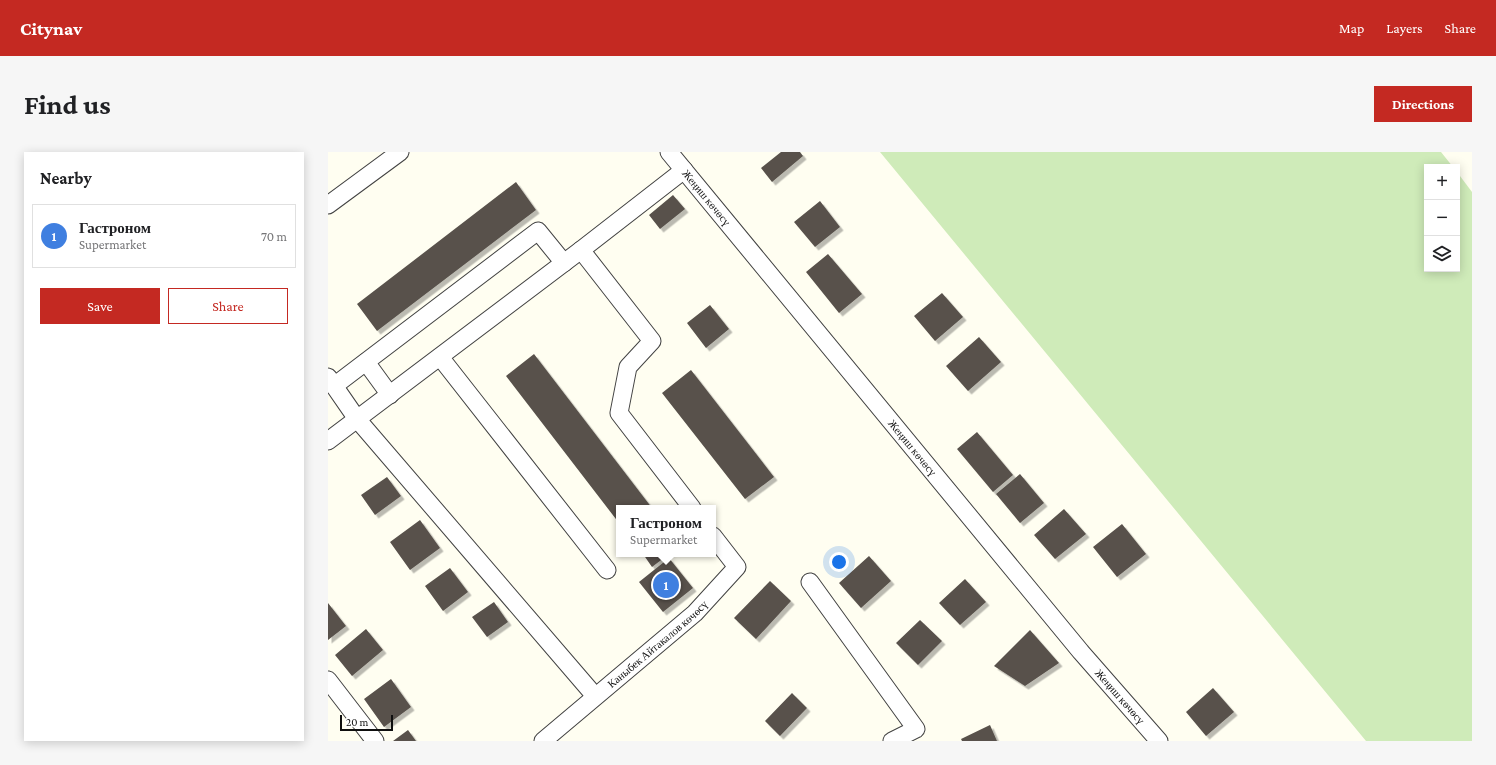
<!DOCTYPE html>
<meta charset="utf-8">
<style>
:root{--surface:#fff;--page:#f6f6f6;--text:#202124;--muted:#757577;--line:#e0e0e0;--accent:#c42922}
body{margin:0;font-family:"Crimson Pro",serif;background:var(--page);color:var(--text)}
.controls{position:absolute;right:12px;top:12px;display:grid;overflow:hidden;border-radius:0px;box-shadow:0 2px 10px #0003}
.controls button{width:36px;height:36px;display:grid;place-items:center;padding:0;border:0;border-bottom:1px solid var(--line);background:var(--surface);color:var(--text);font:20px sans-serif}
.scale{position:absolute;left:12px;bottom:10px;width:53px;box-sizing:border-box;padding-left:4px;border:2px solid #0f0f0f;border-top:0;font-size:11px;line-height:14px;white-space:nowrap;color:#0f0f0f;-webkit-text-stroke:3px #fff;paint-order:stroke}
.you{position:absolute;left:511px;top:410px;width:14px;height:14px;margin:-10px;border:3px solid #fff;border-radius:50%;background:#1a73e8;box-shadow:0 0 0 6px #1a73e833}
.badge{display:grid;place-items:center;width:26px;height:26px;border-radius:50%;background:var(--accent);color:#fff;font-size:13px;font-weight:700}
.pin{position:absolute;translate:-50% -50%;border:2px solid #fff;box-shadow:0 1px 4px #0006}
.popup{position:absolute;left:288px;top:353px;width:100px;height:52px;box-sizing:border-box;display:grid;place-content:center;border-radius:0px;background:var(--surface);filter:drop-shadow(0 1px 3px #0005);font-size:13px;white-space:nowrap;color:var(--muted)}
.popup b{font-size:15px;color:var(--text)}
.popup::after{content:'';position:absolute;left:50%;top:100%;margin-left:-8px;border:8px solid transparent;border-top-color:var(--surface)}
.list{margin:0;padding:0;list-style:none}
h2{display:flex;justify-content:space-between;align-items:center;height:52px;margin:0;padding:0 16px;font-size:17px}
h2 small{font-size:13px;font-weight:400;color:var(--muted)}
.list li{display:grid;grid-template-columns:26px 1fr auto;gap:12px;align-items:center;box-sizing:border-box;height:64px;margin:0 8px 8px;padding:0 8px;border:1px solid var(--line);border-radius:0px}
.list b{display:block;font-size:15px;white-space:nowrap}
.list p{margin:0;font-size:13px;white-space:nowrap;color:var(--muted)}
.list em{font-size:13px;font-style:normal;color:var(--muted)}
.actions{display:flex;gap:8px;padding:12px 16px}
.actions a{flex:1;padding:9px 0;border:1px solid var(--accent);border-radius:0px;text-align:center;font-size:14px;color:var(--accent)}
.actions .main{background:var(--accent);color:#fff}
.icon{flex:none;width:22px;height:22px;fill:none;stroke:currentColor;stroke-width:2;stroke-linecap:round;stroke-linejoin:round}
.map{position:relative;flex:none;width:1144px;height:589px;overflow:hidden;border-radius:0px}
header{display:flex;align-items:center;gap:24px;box-sizing:border-box;height:56px;padding:0 20px;background:var(--accent);color:#fff}
header strong{font-size:19px}
nav{display:flex;gap:22px;margin-inline-start:auto;font-size:14px}
.intro{display:flex;align-items:center;justify-content:space-between;box-sizing:border-box;height:96px;padding:0 24px}
h1{margin:0;font-size:28px}
.button{padding:10px 18px;border-radius:0px;background:var(--accent);color:#fff;font-size:14px;font-weight:700}
main{display:flex;gap:24px;padding:0 24px}
aside{flex:1;background:var(--surface);border-radius:0px;box-shadow:0 2px 10px #0003}
.map>svg:first-child{display:block}
.green{fill:#cfebb9}
.building{fill:#58514b;filter:url(#shadow)}
.lines{fill:none;stroke-linecap:round;stroke-linejoin:round}
.minor-casing{stroke:#424242;stroke-width:19}
.minor{stroke:#fff;stroke-width:17}
.labels{text-anchor:middle;dominant-baseline:central;stroke-width:4;stroke-linejoin:round;paint-order:stroke}
.street-label{font-size:11px;fill:#0f0f0f;stroke:#fff}
</style>
<header>
<strong>Citynav</strong>
<nav><a>Map</a><a>Layers</a><a>Share</a></nav>
</header>
<div class="intro"><h1>Find us</h1><a class="button">Directions</a></div>
<main>
<aside>
<h2>Nearby<small></small></h2>
<ul class="list">
<li><span class="badge" style="background:#3f7fe0">1</span><div><b>Гастроном</b><p>Supermarket</p></div><em>70 m</em></li>
</ul>
<div class="actions"><a class="main">Save</a><a>Share</a></div>
</aside>
<div class="map">
<svg width="1144" height="589" viewBox="0 0 1144 589">
<defs>
<filter id="shadow"><feDropShadow dx="3.5" dy="3.5" stdDeviation="0" flood-color="#0004"/></filter>
</defs>
<rect width="100%" height="100%" fill="#fffef1"/>
<path class="green" d="M552,0h561l12,15h-26v102h30v-97l15,20v549h-106z"/>
<path class="building" d="M453,0h19l3,4 -31,26 -11,-14z
M188,30l20,28 -159,121 -20,-27z
M345,43l12,14 -25,20 -11,-14z
M492,49l20,26 -25,20 -21,-25z
M500,102l34,40 -23,19 -33,-41z
M614,141l21,24 -28,24 -21,-25z
M382,153l19,24 -23,19 -19,-25z
M651,185l22,25 -33,29 -22,-25z
M206,202l118,154h-33v15l-113,-147z
M363,218l83,107 -29,22 -83,-106z
M649,280l36,43 -20,17 -36,-43z
M692,322l24,29 -24,20 -24,-29z
M59,325l14,19 -26,19 -14,-20z
M736,357l22,25 -31,25 -21,-24z
M92,368l20,28 -30,22 -20,-28z
M794,372l24,30 -29,23 -24,-30z
M315,402h26l-17,13z
M541,404l22,25 -30,27 -22,-25z
M341,406l24,30 -30,24 -24,-30z
M122,416l18,24 -25,19 -18,-25z
M637,427l21,23 -26,23 -21,-22z
M442,429l21,20 -35,38 -22,-21z
M166,450l14,20 -21,15 -15,-20z
M0,451l18,23 -18,14z
M592,468l22,21 -24,24 -22,-22z
M38,477l17,21 -31,26 -17,-21z
M702,478l29,33 -34,23 -31,-20z
M63,527l20,28 -27,20 -20,-28z
M885,536l21,24 -28,24 -20,-24z
M464,541l15,15 -27,28 -15,-15z
M662,573l7,16h-35l-1,-2z
M80,578l8,11h-23z"/>
<g class="lines">
<g class="minor-casing">
<g id="minor">
<path id="s1" d="M341,0l412,500 78,89"/>
<path d="M0,53l72,-53"/>
<path d="M253,98l71,91 -24,26 -9,46 73,95"/>
<path d="M112,205l167,213"/>
<path d="M38,210l24,33"/>
<path d="M0,225l29,42 238,277"/>
<path d="M6,234l204,-155 26,32"/>
<path d="M0,289l253,-191 103,-80"/>
<path d="M482,430l106,147 -24,12"/>
<path d="M0,528l47,61"/>
<path id="s2" d="M215,589l152,-128 42,-46 -24,-31"/>
</g>
</g>
<use href="#minor" class="minor"/>
</g>
<g class="labels">
<g class="street-label">
<text stroke="none"><textPath href="#s1" startOffset="59">Жеңиш көчөсү</textPath></text>
<text stroke="none"><textPath href="#s1" startOffset="383">Жеңиш көчөсү</textPath></text>
<text stroke="none"><textPath href="#s2" startOffset="150">Каныбек Айтакалов көчөсү</textPath></text>
<text stroke="none"><textPath href="#s1" startOffset="707">Жеңиш көчөсү</textPath></text>
</g>
</g>
</svg>
<div class="controls">
<button>+</button>
<button>−</button>
<button><svg class="icon" aria-label="layers" viewBox="0 0 24 24"><path d="M12 4l9 5-9 5-9-5zM3 14l9 5 9-5"/></svg></button>
</div>
<div class="scale">20 m</div>
<div class="you"></div>
<div class="pin badge" style="left:338px;top:433px;background:#3f7fe0">1</div>
<div class="popup"><b>Гастроном</b>Supermarket</div>
</div>
</main>
